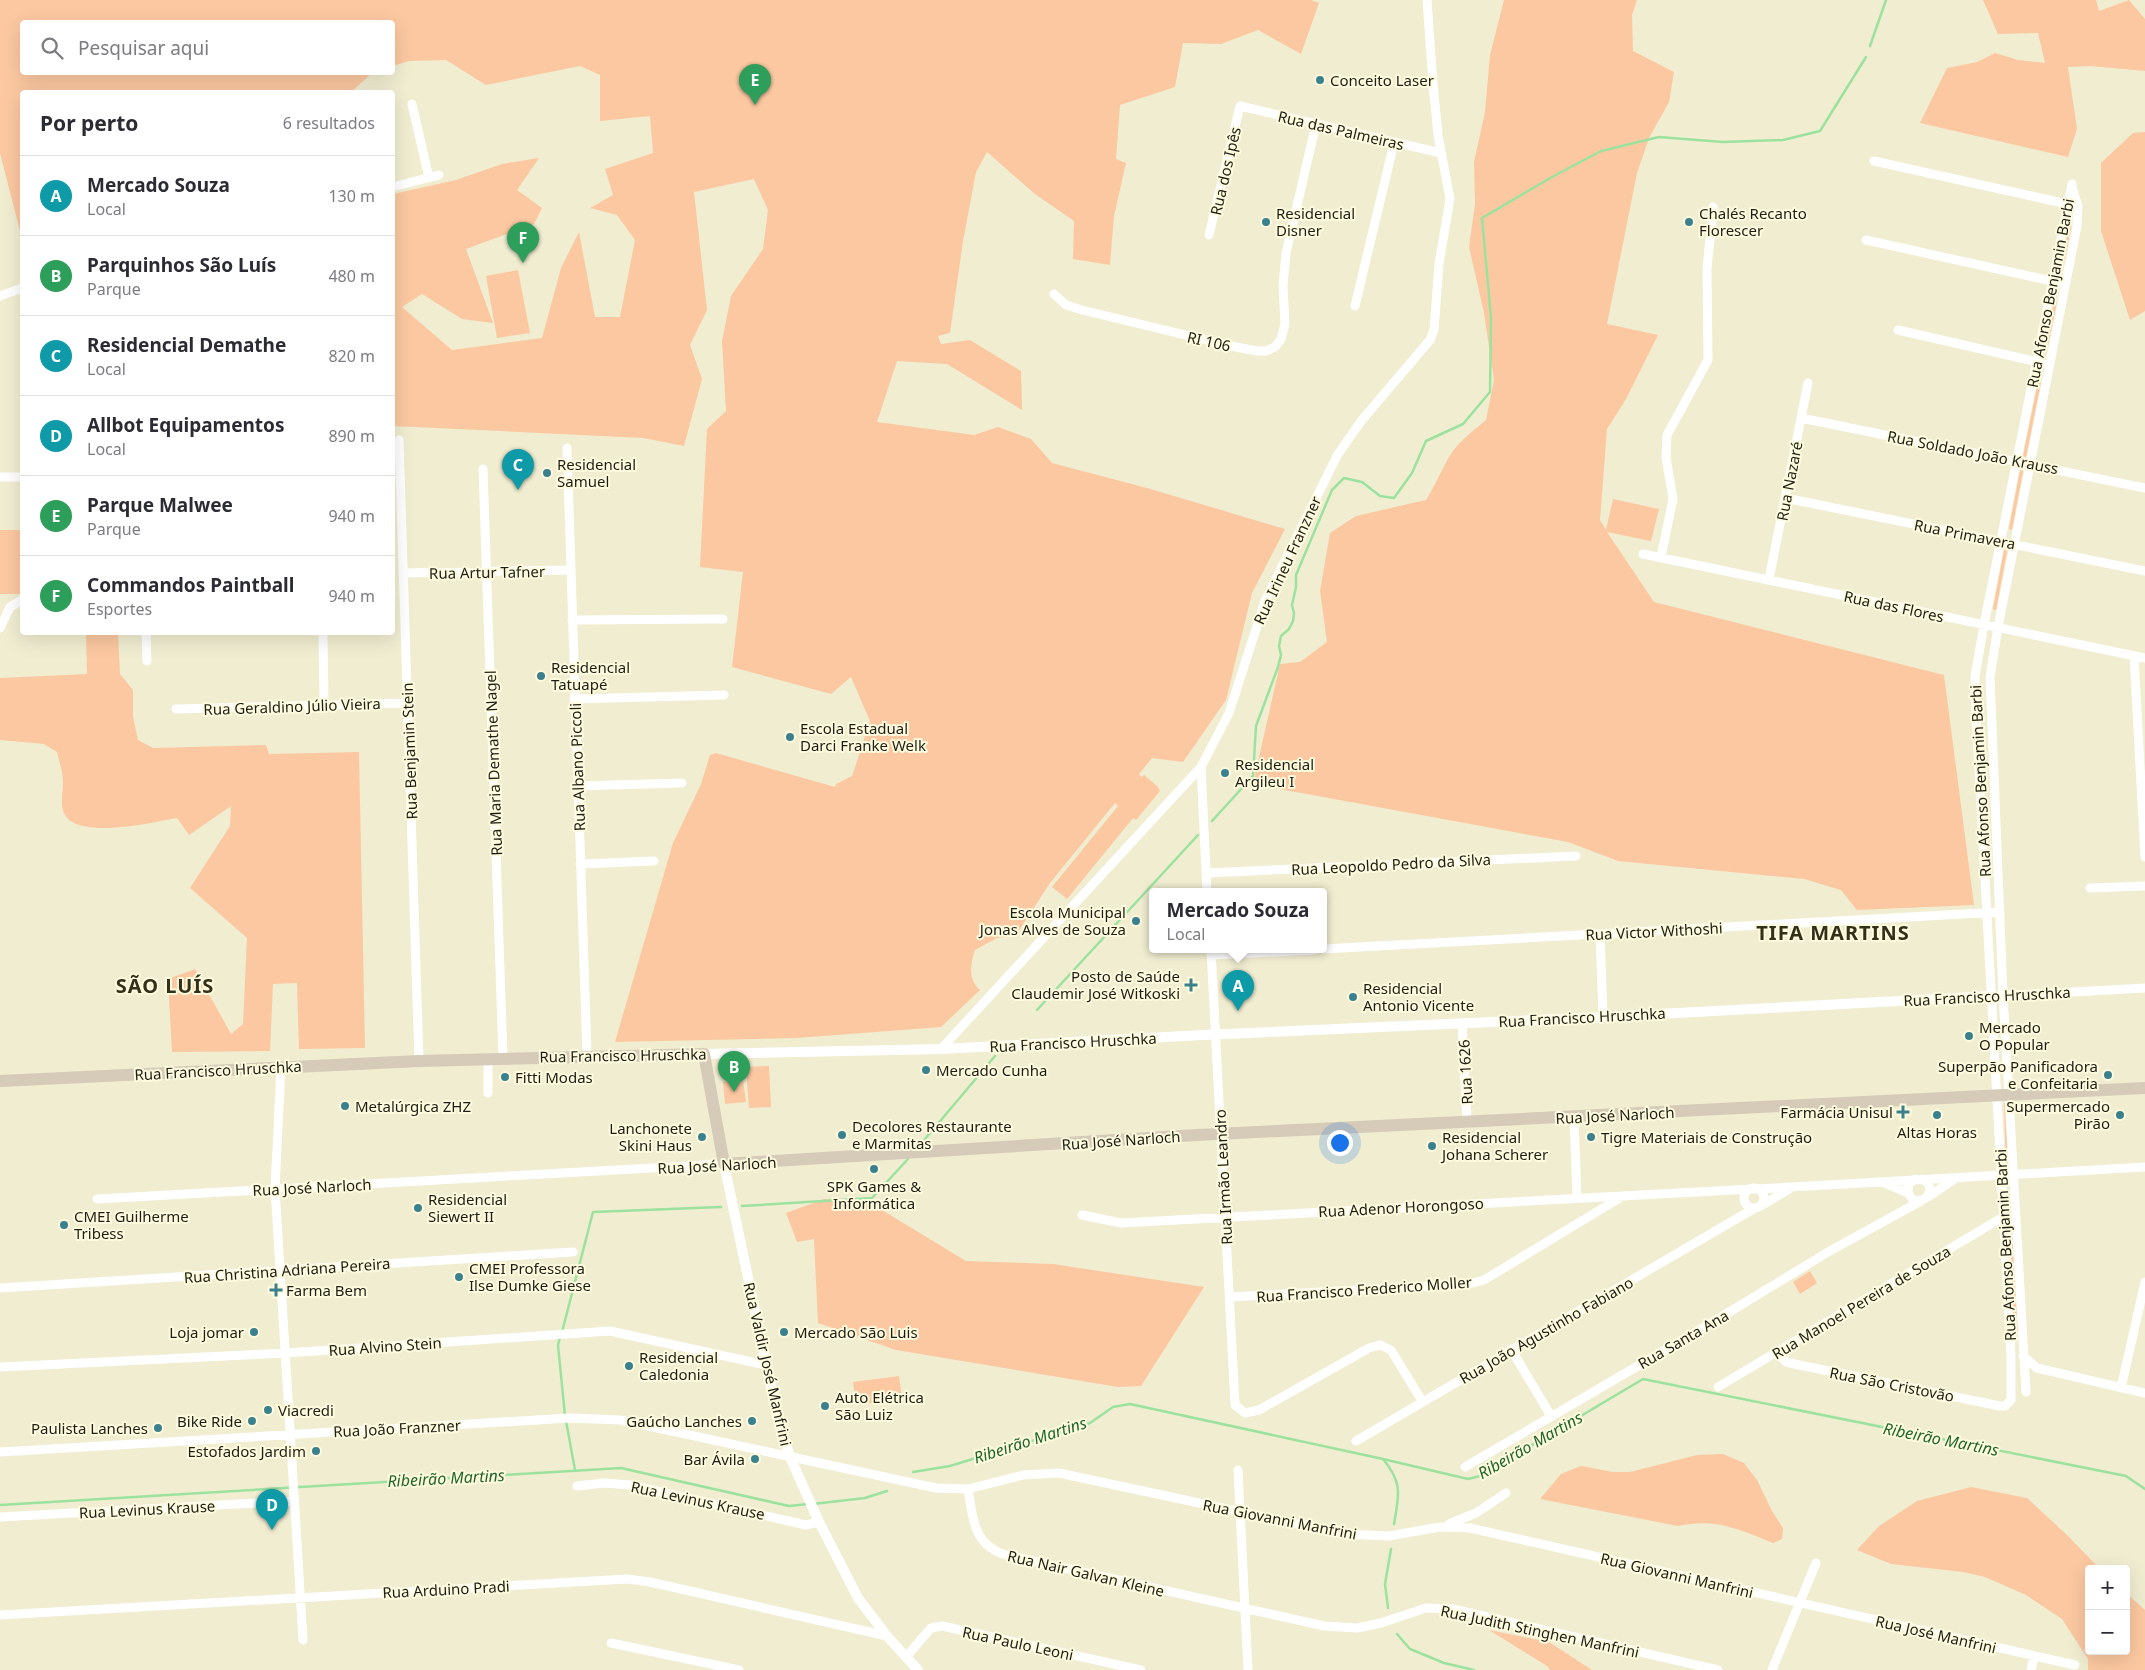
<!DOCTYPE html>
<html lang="pt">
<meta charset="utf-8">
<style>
:root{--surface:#fff;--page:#f2f2f3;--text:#2b2b33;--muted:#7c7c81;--line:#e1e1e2;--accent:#3b808d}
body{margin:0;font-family:"Noto Sans",sans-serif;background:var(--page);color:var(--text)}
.controls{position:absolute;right:15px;bottom:15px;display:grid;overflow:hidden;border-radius:5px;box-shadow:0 5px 20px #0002}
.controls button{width:45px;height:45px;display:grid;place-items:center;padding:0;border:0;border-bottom:1px solid var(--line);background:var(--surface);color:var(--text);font:25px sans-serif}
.you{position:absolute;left:1339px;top:1142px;width:18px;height:18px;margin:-12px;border:4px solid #fff;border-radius:50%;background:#1a73e8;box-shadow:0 0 0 8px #1a73e833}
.badge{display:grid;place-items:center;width:32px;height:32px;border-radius:50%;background:var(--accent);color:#fff;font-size:16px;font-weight:700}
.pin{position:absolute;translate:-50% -41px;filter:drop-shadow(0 1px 2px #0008)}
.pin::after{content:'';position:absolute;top:26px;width:18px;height:15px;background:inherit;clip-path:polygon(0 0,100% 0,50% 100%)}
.popup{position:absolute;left:1149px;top:888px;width:178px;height:65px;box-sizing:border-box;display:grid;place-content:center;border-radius:5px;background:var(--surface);filter:drop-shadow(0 1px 4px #0005);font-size:16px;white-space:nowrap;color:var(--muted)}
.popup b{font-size:19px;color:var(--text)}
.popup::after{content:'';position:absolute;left:50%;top:100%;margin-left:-10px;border:10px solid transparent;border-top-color:var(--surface)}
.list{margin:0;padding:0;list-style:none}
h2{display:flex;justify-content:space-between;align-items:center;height:65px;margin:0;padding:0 20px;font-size:21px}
h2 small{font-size:16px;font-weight:400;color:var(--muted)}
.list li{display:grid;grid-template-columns:32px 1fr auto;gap:15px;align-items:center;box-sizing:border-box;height:80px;padding:0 20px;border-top:1px solid var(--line)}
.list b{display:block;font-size:19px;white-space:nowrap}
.list p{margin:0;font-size:16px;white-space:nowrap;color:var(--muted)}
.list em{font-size:16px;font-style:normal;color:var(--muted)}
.icon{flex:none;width:28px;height:28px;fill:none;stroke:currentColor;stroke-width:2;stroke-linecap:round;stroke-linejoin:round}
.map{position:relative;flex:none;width:2145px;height:1670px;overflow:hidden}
.search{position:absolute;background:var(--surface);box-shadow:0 5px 20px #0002;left:20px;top:20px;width:375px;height:55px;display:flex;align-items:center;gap:12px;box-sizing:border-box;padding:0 18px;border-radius:5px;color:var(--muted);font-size:19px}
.panel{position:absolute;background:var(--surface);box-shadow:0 5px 20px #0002;left:20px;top:90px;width:375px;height:545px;border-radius:5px}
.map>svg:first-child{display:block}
.green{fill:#fbc8a1}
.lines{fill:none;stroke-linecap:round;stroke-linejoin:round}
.stream{stroke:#9ce29f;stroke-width:2.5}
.minor{stroke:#fff;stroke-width:9}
.tertiary{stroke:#fff;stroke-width:10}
.secondary{stroke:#d5cbb8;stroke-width:12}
.poi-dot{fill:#3b808d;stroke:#fefbde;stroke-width:2}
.labels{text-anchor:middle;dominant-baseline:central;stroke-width:4;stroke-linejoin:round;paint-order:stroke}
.poi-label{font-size:15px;fill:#1f1e14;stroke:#fefbde;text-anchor:start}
.street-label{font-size:15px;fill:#1f1e14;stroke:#fefbde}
.water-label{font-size:16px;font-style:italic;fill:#216529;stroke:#fefbde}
.district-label{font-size:20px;font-weight:bold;letter-spacing:1px;fill:#33301a;stroke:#fefbde}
</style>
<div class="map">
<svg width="2145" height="1670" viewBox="0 0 2145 1670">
<rect width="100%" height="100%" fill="#f0edd1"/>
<path class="green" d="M0,0h1311l8,3 -18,51 -43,-24 -37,14 -38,-1 -8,44 -55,18 -4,54 10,4 -12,53 -4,49 -37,-6 1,-38 -39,-27 -48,-42 -11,20 -13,69 -13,92 -12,3 3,8 29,-4 51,31 1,39 -75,-46 -50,-3 -20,61 97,13 24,-8 33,12 21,24 95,25 138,41 -33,64 -26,107 -43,62 -31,-4 -13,16 3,3 2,-2 14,12 2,4 -24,29 -3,-2 -66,81 -15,-12 66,-81 -3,-3 -65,80 -34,52 -19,3 -22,12c-5,15 -7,29 5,40l-39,37 -144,11 -182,4 58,-199 28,-59 9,-29 6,-2 119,34 1,-3 16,-8 18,-55 -19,-44 -20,17 -99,-27 11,-95 -43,-5 7,-138 19,-18 -4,-70 9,-45 32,-47 5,-39 -14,-31 -60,13 13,118 -17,35 12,34 -18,67 -41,-8 -250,-12v-232l63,-14 46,-16 37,-6 -22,32 25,18 -8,16 -68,25 27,74 -31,-4 -40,-25 -20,13 50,43 90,-12 19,-70 18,-36 16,85h25l15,-77 -18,-25 -27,-7 23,-13 -8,-26 48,-16 -3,-37 -50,5v-46l-20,-9 -94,19 -40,-25 -37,1 -16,5 -1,-44h-370v50l350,1 -21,19h-329v143h-1l-21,-82z
M1504,0h133l-5,15 1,36 41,21 -5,30 -20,36 -12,35 -30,151 51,11 -32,64 -19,30 -7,91 6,10 7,-31 46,10 -8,32 -44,-9 47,70 290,73 30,230 -117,5 -16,-20 -37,-11 -186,-18 -50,-19 -315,-58 27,-120 20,-2 27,-20 -7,-51 10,-58 26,-17 70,-16c9,-14 15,-29 23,-43 8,-14 25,-27 37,-37l8,-40 -10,-67 -15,-66 6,-43 -1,-42 11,-50 5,-57z
M1983,0h113l3,11 30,-11 16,19v52l-54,-5 -23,1 9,62 -9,28 -148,-34 27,-55 30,-6 18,-9 23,7 27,3 -7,-30 -40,1z
M2145,132v179l-15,9 -29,-89v-68l32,-30z
M2070,223h2l-8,40h-3z
M518,270l12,63 -33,5 -11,-62z
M2054,302h3l-8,41 -3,-1z
M2038,382h3l-15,75 -3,-1z
M2020,470l3,1 -11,59 -3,-1z
M0,530h22v64h-22z
M2004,550l3,1 -11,59 -3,-1z
M86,633h32l2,41 13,16v27l5,23 15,8 113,-3 3,9 90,-2 6,296 -66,1 -2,-66 -24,1 -3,67 -98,1 -4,-73 27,-10 36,65 12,-10 4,-86 -57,-50 40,-62 1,-20 -42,29 -12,-17c-23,4 -101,23 -113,-5 -4,-8 -1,-22 -1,-31 0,-10 -4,-21 -6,-30l-13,-8 -44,-4v-62l87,-4z
M769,1066l2,41 -22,1 -3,-41z
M743,1080l3,22 -21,2 -2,-22z
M2004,1103l2,1 3,61 -3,-3z
M2009,1187l1,2 8,141 -1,4 -3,-3z
M824,1199l48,5 94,57 87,3 151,23 -63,99 -23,1 -222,-37 -78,-27 -4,-84 -17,3 -11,-29z
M1810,1271l7,12 -17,11 -7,-12z
M899,1376l3,23 -46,6 -3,-23z
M1723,1454l21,9 13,17 15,31 11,17 -1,11 -9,4c-34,-14 -58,-25 -95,-17l-138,-27 21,-25 20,-8 32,6h17l67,-17z
M1971,1487l56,11 40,37 33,34h-11v82h37v-58l19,17v60h-57v-11l-26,-40 -36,-24 -41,-18 -22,-5 -72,-8 -34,-14 22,-24 38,-25z
M1489,1630l60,12 43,28h-42l-3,-4z"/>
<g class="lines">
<path class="stream" d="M1870,46l16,-46
M1212,821l41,-45 3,-50 22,-59 3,-12 -2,-9 2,-10 8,-7 4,-8 1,-8 -2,-8 4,-18v-12l36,-85 12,-12 18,4 18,14 14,2 18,-25 14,-32 37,-17 27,-32 1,-74 -9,-100 70,-41 49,-26 58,-14 64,5 60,-2 37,-9 46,-74
M1037,1010l161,-175
M920,1145l75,-89
M742,1206l130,-8 36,-39
M562,1332l31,-120 128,-5
M560,1337l-2,8 7,71
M566,1421l9,49
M1383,1459c20,24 16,36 11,65
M913,1472l37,-6 140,-43 23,-16 17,-3 253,55 85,20 12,-3 163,-97 483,97 19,13
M813,1504l52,-6 22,-7
M0,1505l621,-37 168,38 19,-2
M1388,1608l-3,-24 6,-35
M1397,1634l13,15 34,14 30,7"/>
<path class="minor" d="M412,104l17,74
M1874,161l198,44
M392,187l47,-12
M1209,235l31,-129 201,47
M1866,240l199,44
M1054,294l12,11 16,5 149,36 26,5h9l9,-4 6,-8 4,-15 -2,-38 3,-33 30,-129
M0,296l22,-8
M1355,306l39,-163
M1898,330l144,33
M1801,418l344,70
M399,440l20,621
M567,448l20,608
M483,469l20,589
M0,477h22
M1785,498l360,73
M1643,554l502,104
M1661,557l12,-58 -7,-42 1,-22 41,-75 -1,-91 6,-62
M403,573l168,-3
M1769,579l39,-196
M572,620l151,-1
M0,628l10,-21 12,-7
M146,632l1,29
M323,632l1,73
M2134,656l11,201
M574,699l150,-4
M176,709l231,-6
M1201,767l6,125
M577,786l105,-3
M580,864l74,-3
M1206,873l370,-17
M2090,888l55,-2
M1600,934l3,83
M1323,949l677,-37
M1211,950l24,455 10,8 14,-3 110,-62 11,-3 11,5 31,51
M1211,955l104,-5
M1999,996l146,-8
M1462,1023l5,99
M941,1049l260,-282 28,-54 36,-112 73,-147 24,-34 68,-80 4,-10 5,-66 11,-65 -12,-64 -5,-51 -6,-84
M488,1059v34
M281,1068l-6,120 28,452
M1574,1117l3,81
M1915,1179l-6,5 -1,9 5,7c12,3 20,-6 15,-17l-6,-4
M1885,1183l23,10
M1744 1198a10 10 0 1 1 20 0a10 10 0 1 1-20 0Z
M1756,1189c130,-8 259,-14 389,-22
M1928,1197l28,-19
M97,1199l627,-35
M1761,1206l30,-18
M1082,1215l39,8 632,-34
M0,1288l573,-36
M1230,1297l239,-13 15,-4 139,-84
M1511,1349l40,67
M1778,1353l8,9 13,3 201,41h5l6,-6v-44l-36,-660v-20l9,-51 88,-441
M2023,1356l14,12 108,25
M0,1367l286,-14 324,-22 156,34
M1718,1387l285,-170
M2121,1388l24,-106
M2026,1392l-23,-397 -13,-318 8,-50 79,-401 1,-20 -6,-19
M1356,1441l399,-233
M0,1452l570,-34 50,2 316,68 32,1 55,-14 36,-2 285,61 45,2 51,-9 30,1 605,137
M1465,1467l243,-142 120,-73 93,-51
M1238,1470l10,200
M577,1486l27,-3 26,2 176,40 13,-3
M968,1489c5,30 5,56 38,66l318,71 33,2 24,-5 45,-15 27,1 265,61
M0,1517l295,-16
M1449,1524l27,-11 30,-20
M0,1615l627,-36 23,3 237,54
M611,1643l128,27
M906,1657l25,-29 11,-2 199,44
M1772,1670l44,-107
M2031,1670l3,-13"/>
<path class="tertiary" d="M704,1054l237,-5 262,-14 400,-18 388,-21
M724,1164l52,246 14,47 29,65 39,76 29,38 31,34"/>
<path class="secondary" d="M0,1081l419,-20 285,-7 20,110 473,-29 948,-47"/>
</g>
<g class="poi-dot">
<circle cx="1320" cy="80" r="5"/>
<circle cx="1266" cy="222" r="5"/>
<circle cx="1689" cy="222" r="5"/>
<circle cx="547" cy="473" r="5"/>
<circle cx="541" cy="676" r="5"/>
<circle cx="790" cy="737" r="5"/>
<circle cx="1225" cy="773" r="5"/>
<circle cx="1136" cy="921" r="5"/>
<path d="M1188.5 977.5h5v5h5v5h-5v5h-5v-5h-5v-5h5z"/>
<circle cx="1353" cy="997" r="5"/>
<circle cx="1969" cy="1036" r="5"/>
<circle cx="926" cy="1070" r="5"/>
<circle cx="2108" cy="1075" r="5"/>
<circle cx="505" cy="1077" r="5"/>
<circle cx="345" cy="1106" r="5"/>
<path d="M1900.5 1104.5h5v5h5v5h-5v5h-5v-5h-5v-5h5z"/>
<circle cx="1937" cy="1115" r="5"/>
<circle cx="2120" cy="1115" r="5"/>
<circle cx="842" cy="1135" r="5"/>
<circle cx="702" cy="1137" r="5"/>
<circle cx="1591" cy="1137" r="5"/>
<circle cx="1432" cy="1146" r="5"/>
<circle cx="874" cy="1169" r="5"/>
<circle cx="418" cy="1208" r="5"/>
<circle cx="64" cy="1225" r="5"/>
<circle cx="459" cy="1277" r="5"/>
<path d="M273.5 1282.5h5v5h5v5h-5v5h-5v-5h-5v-5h5z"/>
<circle cx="254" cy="1332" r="5"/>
<circle cx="784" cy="1332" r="5"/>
<circle cx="629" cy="1366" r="5"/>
<circle cx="825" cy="1406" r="5"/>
<circle cx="268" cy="1410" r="5"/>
<circle cx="252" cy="1421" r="5"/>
<circle cx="752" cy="1421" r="5"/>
<circle cx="158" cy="1428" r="5"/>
<circle cx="316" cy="1451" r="5"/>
<circle cx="755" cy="1459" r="5"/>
</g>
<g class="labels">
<g class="poi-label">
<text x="1330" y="80">Conceito Laser</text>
<text x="1276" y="213">Residencial<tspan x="1276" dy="17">Disner</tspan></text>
<text x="1699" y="213">Chalés Recanto<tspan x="1699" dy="17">Florescer</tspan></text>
<text x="557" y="464">Residencial<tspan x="557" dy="17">Samuel</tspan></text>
<text x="551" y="667">Residencial<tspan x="551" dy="17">Tatuapé</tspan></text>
<text x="800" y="728">Escola Estadual<tspan x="800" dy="17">Darci Franke Welk</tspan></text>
<text x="1235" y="764">Residencial<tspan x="1235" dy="17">Argileu I</tspan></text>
<text x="1126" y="912" text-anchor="end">Escola Municipal<tspan x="1126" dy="17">Jonas Alves de Souza</tspan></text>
<text x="1180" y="976" text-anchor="end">Posto de Saúde<tspan x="1180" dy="17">Claudemir José Witkoski</tspan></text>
<text x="1363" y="988">Residencial<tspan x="1363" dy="17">Antonio Vicente</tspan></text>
<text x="1979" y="1027">Mercado<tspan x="1979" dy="17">O Popular</tspan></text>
<text x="2098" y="1066" text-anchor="end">Superpão Panificadora<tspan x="2098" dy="17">e Confeitaria</tspan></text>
<text x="936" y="1070">Mercado Cunha</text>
<text x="515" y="1077">Fitti Modas</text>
<text x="355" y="1106">Metalúrgica ZHZ</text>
<text x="2110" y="1106" text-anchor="end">Supermercado<tspan x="2110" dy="17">Pirão</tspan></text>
<text x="1893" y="1112" text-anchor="end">Farmácia Unisul</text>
<text x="852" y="1126">Decolores Restaurante<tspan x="852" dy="17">e Marmitas</tspan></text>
<text x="692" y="1128" text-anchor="end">Lanchonete<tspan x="692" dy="17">Skini Haus</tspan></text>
<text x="1937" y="1132" text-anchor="middle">Altas Horas</text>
<text x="1442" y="1137">Residencial<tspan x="1442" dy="17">Johana Scherer</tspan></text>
<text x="1601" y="1137">Tigre Materiais de Construção</text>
<text x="874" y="1186" text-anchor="middle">SPK Games &amp;<tspan x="874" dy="17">Informática</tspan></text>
<text x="428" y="1199">Residencial<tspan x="428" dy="17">Siewert II</tspan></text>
<text x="74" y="1216">CMEI Guilherme<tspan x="74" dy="17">Tribess</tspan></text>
<text x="469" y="1268">CMEI Professora<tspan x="469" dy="17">Ilse Dumke Giese</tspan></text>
<text x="286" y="1290">Farma Bem</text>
<text x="244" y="1332" text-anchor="end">Loja jomar</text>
<text x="794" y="1332">Mercado São Luis</text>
<text x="639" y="1357">Residencial<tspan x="639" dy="17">Caledonia</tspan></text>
<text x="835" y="1397">Auto Elétrica<tspan x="835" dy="17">São Luiz</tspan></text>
<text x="278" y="1410">Viacredi</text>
<text x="242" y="1421" text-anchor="end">Bike Ride</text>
<text x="742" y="1421" text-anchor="end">Gaúcho Lanches</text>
<text x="148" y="1428" text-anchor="end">Paulista Lanches</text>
<text x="306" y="1451" text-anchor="end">Estofados Jardim</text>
<text x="745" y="1459" text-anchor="end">Bar Ávila</text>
</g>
<g class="street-label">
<text transform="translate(1341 130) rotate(13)">Rua das Palmeiras</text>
<text transform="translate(1225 171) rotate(-77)">Rua dos Ipês</text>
<text transform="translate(2050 293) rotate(-79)">Rua Afonso Benjamin Barbi</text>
<text transform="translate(1209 341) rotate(13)">RI 106</text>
<text transform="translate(1973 452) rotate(11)">Rua Soldado João Krauss</text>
<text transform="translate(1789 481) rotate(-79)">Rua Nazaré</text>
<text transform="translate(1965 534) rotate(11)">Rua Primavera</text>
<text transform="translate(1287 560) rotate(-65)">Rua Irineu Franzner</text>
<text transform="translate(487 572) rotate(-1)">Rua Artur Tafner</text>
<text transform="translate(1894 606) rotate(12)">Rua das Flores</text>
<text transform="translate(292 706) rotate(-2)">Rua Geraldino Júlio Vieira</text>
<text transform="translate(409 751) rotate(-92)">Rua Benjamin Stein</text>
<text transform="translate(493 763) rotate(-92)">Rua Maria Demathe Nagel</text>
<text transform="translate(577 767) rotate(-92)">Rua Albano Piccoli</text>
<text transform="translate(1980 781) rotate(-93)">Rua Afonso Benjamin Barbi</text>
<text transform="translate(1391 864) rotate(-3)">Rua Leopoldo Pedro da Silva</text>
<text transform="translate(1654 931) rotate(-3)">Rua Victor Withoshi</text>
<text transform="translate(1987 996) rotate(-3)">Rua Francisco Hruschka</text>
<text transform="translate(1582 1017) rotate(-3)">Rua Francisco Hruschka</text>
<text transform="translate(1073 1042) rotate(-3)">Rua Francisco Hruschka</text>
<text transform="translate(623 1055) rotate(-1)">Rua Francisco Hruschka</text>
<text transform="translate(218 1070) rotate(-3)">Rua Francisco Hruschka</text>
<text transform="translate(1465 1072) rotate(-93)">Rua 1626</text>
<text transform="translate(1615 1115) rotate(-3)">Rua José Narloch</text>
<text transform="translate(1121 1140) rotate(-4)">Rua José Narloch</text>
<text transform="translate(717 1165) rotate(-3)">Rua José Narloch</text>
<text transform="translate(1223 1177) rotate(-93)">Rua Irmão Leandro</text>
<text transform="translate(312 1187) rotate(-3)">Rua José Narloch</text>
<text transform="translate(1401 1207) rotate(-3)">Rua Adenor Horongoso</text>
<text transform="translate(2005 1245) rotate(-93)">Rua Afonso Benjamin Barbi</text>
<text transform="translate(287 1270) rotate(-4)">Rua Christina Adriana Pereira</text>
<text transform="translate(1364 1289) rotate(-4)">Rua Francisco Frederico Moller</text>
<text transform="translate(1861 1302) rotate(-31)">Rua Manoel Pereira de Souza</text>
<text transform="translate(1546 1330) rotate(-30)">Rua João Agustinho Fabiano</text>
<text transform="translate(1683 1339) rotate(-30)">Rua Santa Ana</text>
<text transform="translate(385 1346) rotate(-4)">Rua Alvino Stein</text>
<text transform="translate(768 1364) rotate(77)">Rua Valdir José Manfrini</text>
<text transform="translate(1892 1384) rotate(11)">Rua São Cristovão</text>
<text transform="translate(397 1428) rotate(-3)">Rua João Franzner</text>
<text transform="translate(698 1500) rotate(12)">Rua Levinus Krause</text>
<text transform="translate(147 1509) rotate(-3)">Rua Levinus Krause</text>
<text transform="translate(1280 1519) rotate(11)">Rua Giovanni Manfrini</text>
<text transform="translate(1086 1573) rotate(13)">Rua Nair Galvan Kleine</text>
<text transform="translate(1677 1575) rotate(13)">Rua Giovanni Manfrini</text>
<text transform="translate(446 1589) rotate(-3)">Rua Arduino Pradi</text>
<text transform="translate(1540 1631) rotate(12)">Rua Judith Stinghen Manfrini</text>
<text transform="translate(1936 1634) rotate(13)">Rua José Manfrini</text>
<text transform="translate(1018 1643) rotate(12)">Rua Paulo Leoni</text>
</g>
<g class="water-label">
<text transform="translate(1941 1439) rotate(11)">Ribeirão Martins</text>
<text transform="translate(1030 1440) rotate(-18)">Ribeirão Martins</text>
<text transform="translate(1530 1445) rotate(-30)">Ribeirão Martins</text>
<text transform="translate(446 1478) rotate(-3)">Ribeirão Martins</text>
</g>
<g class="district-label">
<text x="1833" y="932">TIFA MARTINS</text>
<text x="165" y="985">SÃO LUÍS</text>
</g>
</g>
</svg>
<div class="controls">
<button>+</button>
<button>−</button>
</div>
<div class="you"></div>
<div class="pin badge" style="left:1238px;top:1011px;background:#0f9aa8">A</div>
<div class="popup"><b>Mercado Souza</b>Local</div>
<div class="pin badge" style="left:734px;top:1092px;background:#2e9e5b">B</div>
<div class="pin badge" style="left:518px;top:490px;background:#0f9aa8">C</div>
<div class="pin badge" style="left:272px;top:1530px;background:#0f9aa8">D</div>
<div class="pin badge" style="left:755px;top:105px;background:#2e9e5b">E</div>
<div class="pin badge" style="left:523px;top:263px;background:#2e9e5b">F</div>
<div class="search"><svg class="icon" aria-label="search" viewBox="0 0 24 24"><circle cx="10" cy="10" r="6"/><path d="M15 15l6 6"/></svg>Pesquisar aqui</div>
<section class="panel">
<h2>Por perto<small>6 resultados</small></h2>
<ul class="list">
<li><span class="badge" style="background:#0f9aa8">A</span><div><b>Mercado Souza</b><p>Local</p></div><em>130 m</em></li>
<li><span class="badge" style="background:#2e9e5b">B</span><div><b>Parquinhos São Luís</b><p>Parque</p></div><em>480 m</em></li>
<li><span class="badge" style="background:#0f9aa8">C</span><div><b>Residencial Demathe</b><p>Local</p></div><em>820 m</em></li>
<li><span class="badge" style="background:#0f9aa8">D</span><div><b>Allbot Equipamentos</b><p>Local</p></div><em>890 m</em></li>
<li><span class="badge" style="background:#2e9e5b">E</span><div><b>Parque Malwee</b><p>Parque</p></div><em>940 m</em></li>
<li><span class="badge" style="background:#2e9e5b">F</span><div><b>Commandos Paintball</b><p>Esportes</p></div><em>940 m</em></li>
</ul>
</section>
</div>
